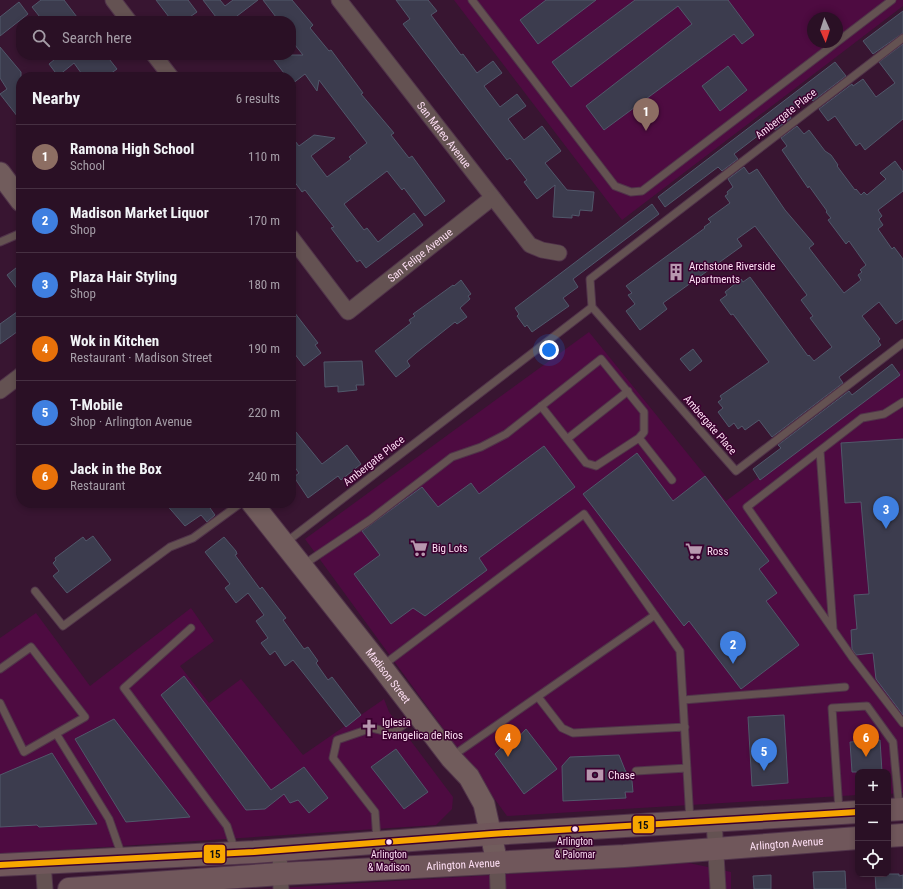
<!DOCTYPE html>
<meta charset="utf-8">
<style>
:root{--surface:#2a1025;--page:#361e32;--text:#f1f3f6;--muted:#a59da7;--line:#463042;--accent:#0b8043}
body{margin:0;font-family:"Roboto Condensed",sans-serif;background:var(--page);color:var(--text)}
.controls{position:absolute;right:12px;bottom:12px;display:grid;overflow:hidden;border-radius:8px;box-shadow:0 2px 6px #0003}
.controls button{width:36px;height:36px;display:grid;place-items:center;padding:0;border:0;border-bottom:1px solid var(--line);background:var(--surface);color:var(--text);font:20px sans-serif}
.compass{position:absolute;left:807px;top:12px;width:36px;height:36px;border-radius:50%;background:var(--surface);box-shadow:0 2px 6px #0003;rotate:177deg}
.you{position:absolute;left:549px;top:350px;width:14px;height:14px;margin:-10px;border:3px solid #fff;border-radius:50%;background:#1a73e8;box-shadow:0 0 0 6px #1a73e833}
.badge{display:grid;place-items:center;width:26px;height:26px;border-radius:50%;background:var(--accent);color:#fff;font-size:13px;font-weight:700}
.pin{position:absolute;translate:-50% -33px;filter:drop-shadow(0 1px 2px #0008)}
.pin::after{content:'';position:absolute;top:21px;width:14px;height:12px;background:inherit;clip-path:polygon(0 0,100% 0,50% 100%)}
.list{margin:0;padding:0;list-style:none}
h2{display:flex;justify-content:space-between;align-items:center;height:52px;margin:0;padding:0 16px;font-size:17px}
h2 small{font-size:13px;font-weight:400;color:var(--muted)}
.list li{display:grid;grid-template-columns:26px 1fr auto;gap:12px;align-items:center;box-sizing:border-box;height:64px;padding:0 16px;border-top:1px solid var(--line)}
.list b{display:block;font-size:15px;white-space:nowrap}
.list p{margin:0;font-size:13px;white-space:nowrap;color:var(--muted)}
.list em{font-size:13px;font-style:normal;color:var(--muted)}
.icon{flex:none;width:22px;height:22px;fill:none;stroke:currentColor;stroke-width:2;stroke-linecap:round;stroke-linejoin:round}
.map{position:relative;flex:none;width:903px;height:889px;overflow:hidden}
.search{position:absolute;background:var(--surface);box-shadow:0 2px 6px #0003;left:16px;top:16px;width:280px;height:44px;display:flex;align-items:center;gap:10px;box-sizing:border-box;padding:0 14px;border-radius:16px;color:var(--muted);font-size:15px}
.panel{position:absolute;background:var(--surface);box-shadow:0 2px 6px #0003;left:16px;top:72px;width:280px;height:436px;border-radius:16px}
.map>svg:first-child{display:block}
.built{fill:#4e0b41;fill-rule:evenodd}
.building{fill:#3c3c4e;stroke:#51586b}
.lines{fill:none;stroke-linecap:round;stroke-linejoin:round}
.lane-casing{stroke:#51344a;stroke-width:9}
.street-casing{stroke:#51344a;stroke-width:17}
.secondary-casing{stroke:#51344a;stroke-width:23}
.primary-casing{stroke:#51344a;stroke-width:24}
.lane{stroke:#645252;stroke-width:7}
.street{stroke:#645252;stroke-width:15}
.secondary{stroke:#715c5c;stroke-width:21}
.primary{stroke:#70575b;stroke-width:22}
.bus-1-casing{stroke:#3b002f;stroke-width:9}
.bus-1{stroke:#f7a600;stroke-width:6}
.bus-dot{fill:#fddef3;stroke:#3b002f;stroke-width:1.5}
.labels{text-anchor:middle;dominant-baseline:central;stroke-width:3;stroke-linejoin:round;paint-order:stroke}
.bus-label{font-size:10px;fill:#fddef3;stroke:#3b002f}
.street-label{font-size:11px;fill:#fddef3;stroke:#3b002f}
.poi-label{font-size:11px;fill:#fddef3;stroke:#3b002f;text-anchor:start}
.line-badge{stroke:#3b002f;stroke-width:1.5}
.pale-badge-label{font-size:11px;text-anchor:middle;font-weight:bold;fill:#111}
</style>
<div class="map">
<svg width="903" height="889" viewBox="0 0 903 889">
<rect width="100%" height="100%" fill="#381531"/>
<path class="built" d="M454,0h449v6l-281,214zM813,18h24v24h-24z
M589,332l137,169 177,-132v424l-15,1v-22h-30v23l-351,21 -202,-277z
M191,608l23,33 -34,25 29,37 32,-24 62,76 81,-56 5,13 64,85 -1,12 -16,16 -436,29v-216l36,-25 54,73z
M689,863l42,9v17h-469z"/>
<path class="building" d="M41,0h23l16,21h-37l-11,-14z
M156,0h32l9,12 -13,9h-12z
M203,0h17l5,6 8,-6h25l-21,16 3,5h-21z
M263,0h29l21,25 -3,3 19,23 2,-1 32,43 -2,1 33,39 -3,2 18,23 3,-2 33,45 -20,15 -21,-28 -2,2 -15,-19 -43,33 20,26 3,-2 11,14 36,-29 9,12 -57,43 -6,-8 -3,2 -26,-34 3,-1 -29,-37 -3,2 -11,-15v-41l8,10 15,-11 21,3 -24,18 16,21 24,-18 -2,-2 18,-14 -48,-63 -2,11 -12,-17 -13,10 -1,-7h-4l-17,-22h33l-12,-15v-19h-12z
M396,0h32l9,11 -6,4 30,40 2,-1 14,19 16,-12 9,12 -18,13 16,21 17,-13 9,12 -18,13 16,21 18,-14 19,25 -16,12 22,27 27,2 -2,19 -12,-1 -1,6 -7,-1v3l-19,-1 2,-32 -18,14 -13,-17 3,-2 -17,-22 -3,2 -104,-136 7,-5z
M546,0h50l-58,44 -18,-24z
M635,0h93l26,35 -12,9 -8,-10 -130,96 -18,-24 106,-82 -14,-18 -107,81 -19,-25z
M19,2l9,12 -28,22v-19z
M903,11v22l-30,21 -10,-13z
M903,44v75l-38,31 -5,-7 -4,3 -21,-30 -7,5 -9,-12 33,-25 1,2 10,-7 13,18 19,-14 -16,-21z
M0,47l21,25v49l-21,-27 7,-5 -7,-11z
M60,55h46l11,14 -11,8h-22l-10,-14 -16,13 -9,-12z
M835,62l11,14 -33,25 -2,-2 -9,4 -14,10 3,5 -16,12 -3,-5 -21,16 -17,13 4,5 -16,12 -4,-4 -53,40 -7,-10z
M728,66l19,24 -27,21 -18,-25z
M797,126l7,8 5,-4 16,21 6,4 7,10 -1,1 18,24 1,-1 5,6 3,-3 3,3 19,-16 -6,-6 15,-12 8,11v19l-25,19 4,6 -3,3 4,6 -5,4 14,20 2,-2 9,12v60l-7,5 -17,-22 -17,14 18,23 -2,2 3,4 -42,32 4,6 -71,54 -13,-17 -14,10 -3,-4 -4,3 -4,-6 -5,4 -11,-15 5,-4 -5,-6 4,-3 -2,-3 49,-34 -36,-48 -2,1 -11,-15 7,-5 -2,-3 16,-13 2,3 7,-5 58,79 1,-1 5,6 18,-14 -22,-29 3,-2 -12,-16 6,-5 -52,-69 -18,13 5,7 -79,57 4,6 -27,21 -14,-19 9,-7 -7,-9 4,-2 -6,-7 79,-58 -1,-1 7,-5 -3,-3 22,-16 -5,-7 3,-2 -1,-2 6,-5 -5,-8 16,-12 5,7 8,-5 28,41 29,34 -5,4 35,45 17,-13 -3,-5 4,-3 -2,-2 6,-5 -17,-24 -3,3 -18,-24 3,-2 -5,-6 1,-1 -18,-25 -1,2 -26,-38 5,-4 -6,-8z
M652,204l7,10 -86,65 5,8 -15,11 6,8 -37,26 -5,-7 -2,2 -8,-11 2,-2 -4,-6z
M21,264v30l-14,-19z
M461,280l10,14 -3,2 2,3 -10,9 7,9 -10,7 -2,-2 -39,31 -9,8 3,5 -14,11 -21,-26 36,-28 -2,-3 6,-4 -2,-2 40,-29 1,1z
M291,308l27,35 -3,2 6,8 -17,13 -13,-17z
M21,309v20l-21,15v-20z
M693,349l9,12 -12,10 -10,-12z
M362,361l2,24h-8l1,5 -19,2v-6l-13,1 -1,-25z
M892,364l8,11 -140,105 -7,-11 28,-21 -3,-3 71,-54 3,4z
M291,426l31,38 25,-19 14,19 -20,16 -3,-4 -30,22 -14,-21 5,-4 -8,-11z
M903,439v276l-27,-36 -3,-26 -17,2 -4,-6 -1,-19 6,-1 -3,-34 15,-1 -8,-92 -16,1 -4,-60z
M544,446l31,41 -96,71 8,12 -62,46 -12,-8 -22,16 -37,-50 26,-19 -18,-24 60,-44 16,20 33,-24 8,11z
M637,453l36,48 32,-25 64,85 -10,8 18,24 -11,8 33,44 -58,44 -52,-68 -5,5 -101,-132z
M165,503h51l-6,5 5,7 -8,7 -6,-7 -16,11z
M93,536l18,24 -44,33 -14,-17 6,-5 -6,-8 3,-3 -1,-2 28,-21 3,4z
M224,537l12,14 1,3 -2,1 25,34 2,-2 24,31 -3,2 21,29 4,-2 10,14 -2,2 12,17 4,-3 29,38 -15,12 -53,-67 -8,6 -10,-15 -5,4 -9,-12 7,-5 -12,-17 8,-6 -16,-22 -12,10 -11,-15 5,-4 -25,-32z
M184,676l87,114 33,-23 24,31 -19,15 -11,-13 -8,3 -6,-9 -19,15 -19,1 -85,-115z
M784,715l4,68 -36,3 -4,-69z
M114,719l76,98 -64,5 -51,-83z
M526,729l31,40 -33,25 -29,-40 8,-8 -2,-4 10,-6 5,4z
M880,740l2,32h-30l-2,-30z
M396,749l32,43 -24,17 -33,-42z
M52,753l45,71 -58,3 -2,-2 -37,2v-52z
M619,755l6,15 7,11 1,11h-8l1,6 -63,3 -1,-35 8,-9z
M845,871l1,18h-32l-1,-17z
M875,874h24v2l4,-1v14h-27z
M771,875v14h-17l-1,-13z"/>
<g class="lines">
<g class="lane-casing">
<path id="lane" d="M472,0l143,186 16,6 11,-1 250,-191
M903,38l-313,241 2,28 144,164 167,-128
M0,242l21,-9
M903,402l-19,12 -22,4 -115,89 105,150 51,66
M639,438l33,42
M567,439l61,-48
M820,451l13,178
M285,543l307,-236
M303,565l67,-45 82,-63 29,-10 25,-13 95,-75 43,53v20l-5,6 -43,28 -10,-3 -45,-57
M35,591l28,35 107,-79 23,-9 48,-35
M191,628l-67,60 103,138 8,25
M382,666l202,-152 96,137 10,170
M0,669l31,-22 54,70 -61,35 -24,-49
M538,697l24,31 11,5 112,-6
M683,700l162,-13
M57,735l52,84 13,37
M451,757l204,-142
M636,771l51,-3
M839,810l-7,-102 35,-2 26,36 6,65
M377,841l-2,-29 -42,-54 4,-18 35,-12 21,5 23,-18"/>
</g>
<g class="street-casing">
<g id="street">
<path d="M113,0l16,21"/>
<path id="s1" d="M339,0l191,245 12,5 17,3"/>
<path d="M154,55l17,22"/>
<path id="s2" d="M291,237l57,75 144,-114"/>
<path d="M0,391l21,-16"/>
<path d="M714,820l4,69"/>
<path d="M497,862l1,27"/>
<path d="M43,863l2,26"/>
<path d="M280,864l1,25"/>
</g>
</g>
<g class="secondary-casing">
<g id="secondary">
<path d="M0,173l21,28"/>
<path id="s3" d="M252,503l129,163 70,92 18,19 15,27 13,58"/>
</g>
</g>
<g class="primary-casing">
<g id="primary">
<path d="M888,810l15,-1"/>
<path d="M888,836l15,-1"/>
<path d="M0,865l254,-13 237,-18 367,-22"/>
<path id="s4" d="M69,889l211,-15 344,-18 234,-18"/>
</g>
</g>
<use href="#lane" class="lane"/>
<use href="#street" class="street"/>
<use href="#secondary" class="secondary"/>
<use href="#primary" class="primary"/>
<g class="bus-1-casing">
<path id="bus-1" d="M0,865l254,-13 237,-18 367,-22"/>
</g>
<use href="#bus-1" class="bus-1"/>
</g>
<defs>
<g id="building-bare" transform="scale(1.38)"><path d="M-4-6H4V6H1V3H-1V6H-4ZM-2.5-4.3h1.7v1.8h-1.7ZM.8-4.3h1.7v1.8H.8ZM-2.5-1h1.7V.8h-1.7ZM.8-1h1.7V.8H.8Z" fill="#b898af" stroke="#3b002f" stroke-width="2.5" paint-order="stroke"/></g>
<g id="supermarket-bare" transform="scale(1.38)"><path d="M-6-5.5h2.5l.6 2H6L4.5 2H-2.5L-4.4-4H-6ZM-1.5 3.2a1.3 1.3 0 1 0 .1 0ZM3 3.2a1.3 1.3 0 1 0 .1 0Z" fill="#b898af" stroke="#3b002f" stroke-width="2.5" paint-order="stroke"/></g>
<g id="church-bare" transform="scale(1.38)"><path d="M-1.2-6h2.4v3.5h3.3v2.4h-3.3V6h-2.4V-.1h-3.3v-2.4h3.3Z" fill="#b898af" stroke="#3b002f" stroke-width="2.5" paint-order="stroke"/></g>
<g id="bank-bare" transform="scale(1.38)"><path d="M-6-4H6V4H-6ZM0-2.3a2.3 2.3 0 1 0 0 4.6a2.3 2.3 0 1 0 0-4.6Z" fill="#b898af" stroke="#3b002f" stroke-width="2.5" paint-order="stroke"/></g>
</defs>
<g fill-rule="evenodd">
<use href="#building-bare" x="676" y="272"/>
<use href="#supermarket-bare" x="419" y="548"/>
<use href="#supermarket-bare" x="694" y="551"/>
<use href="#church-bare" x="369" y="728"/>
<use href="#bank-bare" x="595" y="775"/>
</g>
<g class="bus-dot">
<circle cx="575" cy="829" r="3.5"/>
<circle cx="389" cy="842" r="3.5"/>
</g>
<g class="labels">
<g class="bus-label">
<text x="575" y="841">Arlington<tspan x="575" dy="13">&amp; Palomar</tspan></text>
<text x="389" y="854">Arlington<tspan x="389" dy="13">&amp; Madison</tspan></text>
</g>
<g class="street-label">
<text transform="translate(786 114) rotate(-38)">Ambergate Place</text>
<text stroke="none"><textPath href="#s1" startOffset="171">San Mateo Avenue</textPath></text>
<text stroke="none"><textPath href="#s2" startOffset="186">San Felipe Avenue</textPath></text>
<text transform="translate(710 425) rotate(49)">Ambergate Place</text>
<text transform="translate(374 461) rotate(-38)">Ambergate Place</text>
<text stroke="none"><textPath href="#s3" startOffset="220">Madison Street</textPath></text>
<text stroke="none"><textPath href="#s4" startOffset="719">Arlington Avenue</textPath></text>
<text stroke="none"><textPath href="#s4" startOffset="395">Arlington Avenue</textPath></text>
</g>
<g class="poi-label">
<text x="689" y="266">Archstone Riverside<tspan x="689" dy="13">Apartments</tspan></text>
<text x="432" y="548">Big Lots</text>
<text x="707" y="551">Ross</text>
<text x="382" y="722">Iglesia<tspan x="382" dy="13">Evangelica de Rios</tspan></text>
<text x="608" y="775">Chase</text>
</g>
</g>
<g class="line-badge">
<rect x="632" y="815" width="23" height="19" rx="4" fill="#f7a600"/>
<rect x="203" y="844" width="23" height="20" rx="4" fill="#f7a600"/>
</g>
<g class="pale-badge-label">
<text x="643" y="829">15</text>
<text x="215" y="858">15</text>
</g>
</svg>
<div class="controls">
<button>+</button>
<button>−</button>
<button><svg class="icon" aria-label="locate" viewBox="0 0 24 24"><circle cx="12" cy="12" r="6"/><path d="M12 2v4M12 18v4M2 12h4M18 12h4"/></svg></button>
</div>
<svg class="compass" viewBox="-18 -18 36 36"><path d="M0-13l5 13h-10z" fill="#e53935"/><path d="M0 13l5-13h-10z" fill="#a59da7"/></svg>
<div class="you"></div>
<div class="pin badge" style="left:646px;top:131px;background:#8d6e63">1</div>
<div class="pin badge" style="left:733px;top:664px;background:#3f7fe0">2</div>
<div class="pin badge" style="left:886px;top:529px;background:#3f7fe0">3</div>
<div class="pin badge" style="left:508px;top:757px;background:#e8710a">4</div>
<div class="pin badge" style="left:764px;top:771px;background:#3f7fe0">5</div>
<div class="pin badge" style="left:866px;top:757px;background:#e8710a">6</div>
<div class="search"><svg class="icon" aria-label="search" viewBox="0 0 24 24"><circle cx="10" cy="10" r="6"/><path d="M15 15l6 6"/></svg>Search here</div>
<section class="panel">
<h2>Nearby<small>6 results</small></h2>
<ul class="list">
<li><span class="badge" style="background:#8d6e63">1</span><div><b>Ramona High School</b><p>School</p></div><em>110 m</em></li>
<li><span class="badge" style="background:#3f7fe0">2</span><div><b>Madison Market Liquor</b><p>Shop</p></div><em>170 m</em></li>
<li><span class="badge" style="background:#3f7fe0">3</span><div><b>Plaza Hair Styling</b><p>Shop</p></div><em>180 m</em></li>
<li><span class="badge" style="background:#e8710a">4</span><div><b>Wok in Kitchen</b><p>Restaurant · Madison Street</p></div><em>190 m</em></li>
<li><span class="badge" style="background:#3f7fe0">5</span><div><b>T-Mobile</b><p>Shop · Arlington Avenue</p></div><em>220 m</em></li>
<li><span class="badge" style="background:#e8710a">6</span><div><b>Jack in the Box</b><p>Restaurant</p></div><em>240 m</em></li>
</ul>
</section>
</div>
